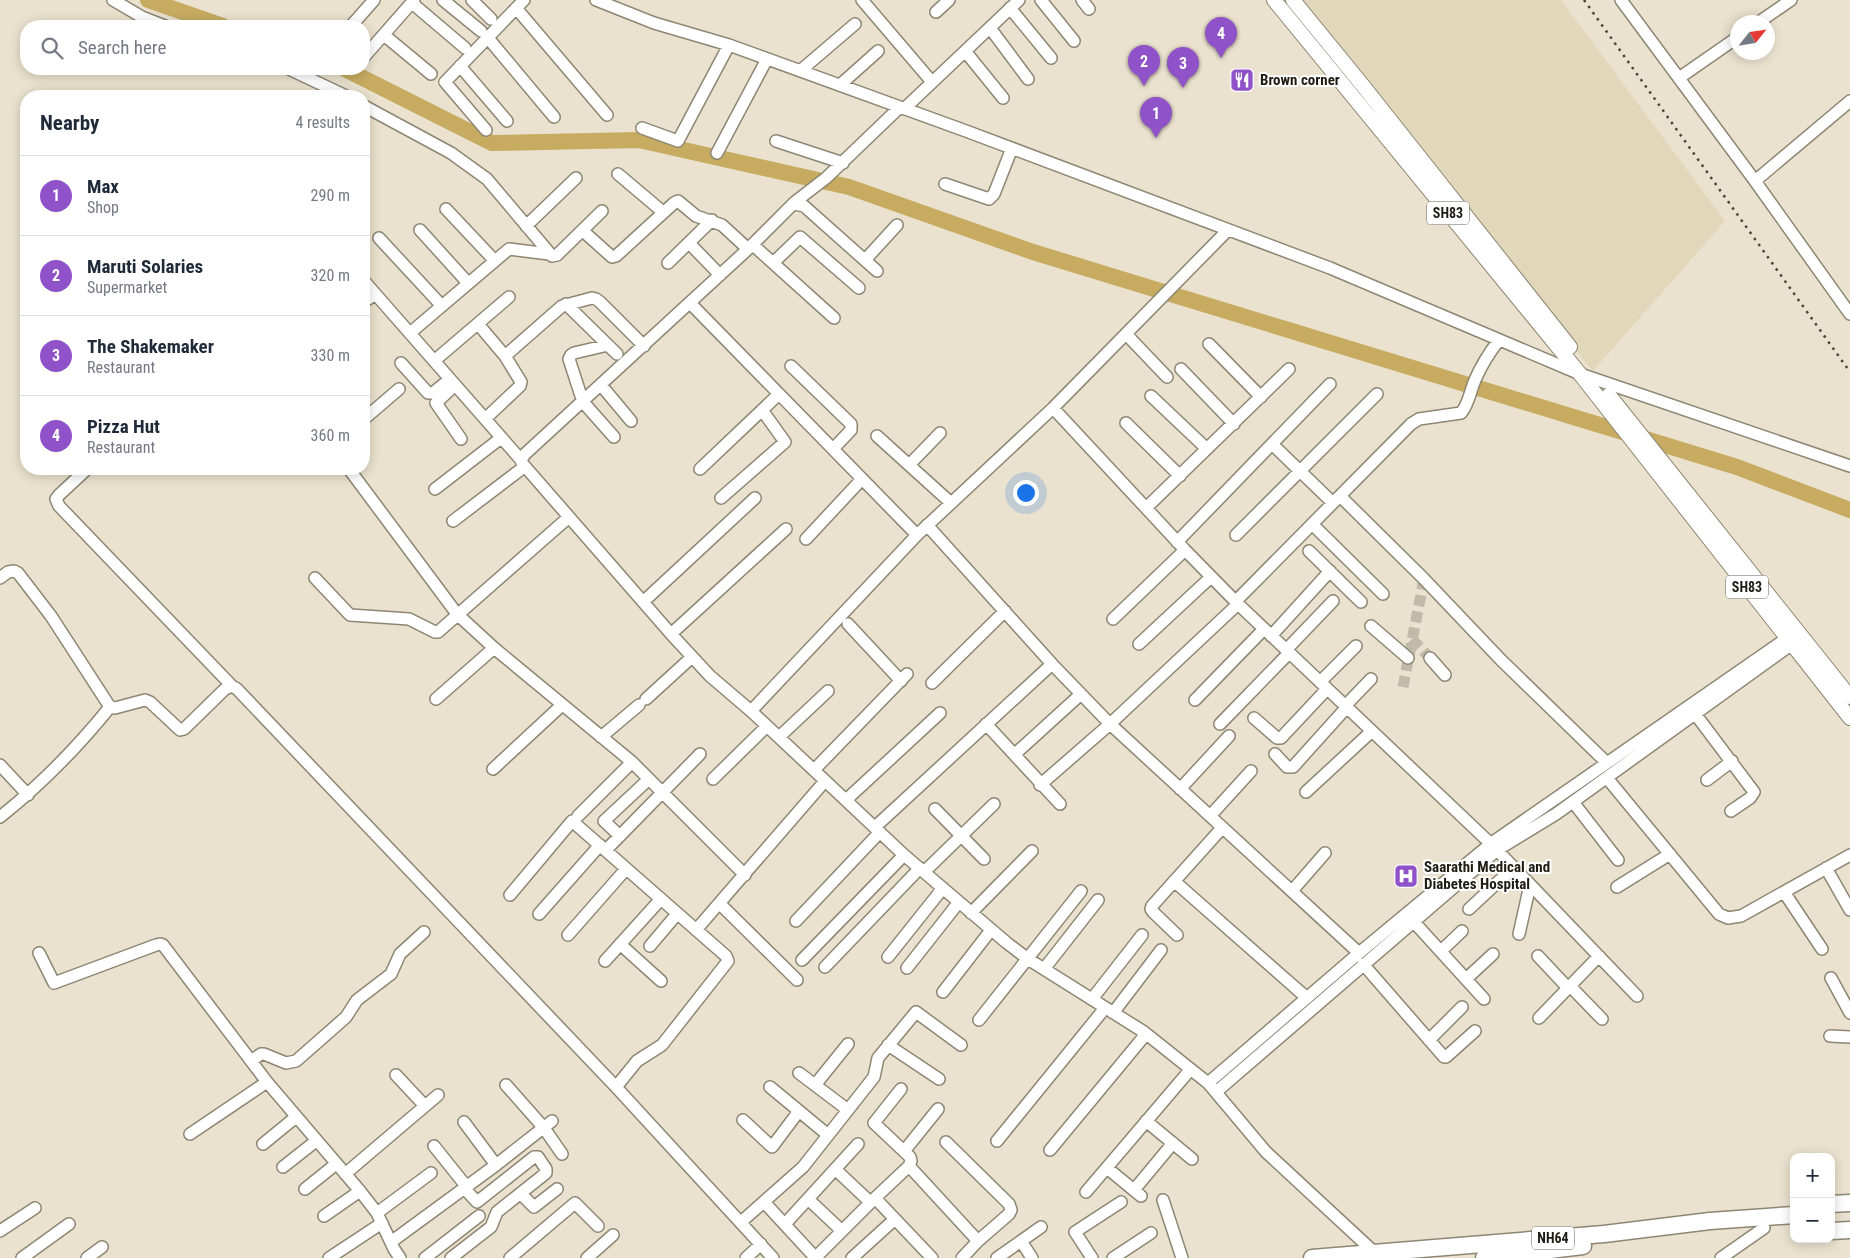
<!DOCTYPE html>
<meta charset="utf-8">
<style>
:root{--surface:#fff;--page:#f6f6f7;--text:#1f2937;--muted:#747a83;--line:#e0e1e3;--accent:#8f52c8}
body{margin:0;font-family:"Roboto Condensed",sans-serif;background:var(--page);color:var(--text)}
.controls{position:absolute;right:15px;bottom:15px;display:grid;overflow:hidden;border-radius:10px;box-shadow:0 2px 12px #0003}
.controls button{width:45px;height:45px;display:grid;place-items:center;padding:0;border:0;border-bottom:1px solid var(--line);background:var(--surface);color:var(--text);font:25px sans-serif}
.compass{position:absolute;left:1730px;top:15px;width:45px;height:45px;border-radius:50%;background:var(--surface);box-shadow:0 2px 12px #0003;rotate:60deg}
.you{position:absolute;left:1025px;top:492px;width:18px;height:18px;margin:-12px;border:4px solid #fff;border-radius:50%;background:#1a73e8;box-shadow:0 0 0 8px #1a73e833}
.badge{display:grid;place-items:center;width:32px;height:32px;border-radius:50%;background:var(--accent);color:#fff;font-size:16px;font-weight:700}
.pin{position:absolute;translate:-50% -41px;filter:drop-shadow(0 1px 2px #0008)}
.pin::after{content:'';position:absolute;top:26px;width:18px;height:15px;background:inherit;clip-path:polygon(0 0,100% 0,50% 100%)}
.list{margin:0;padding:0;list-style:none}
h2{display:flex;justify-content:space-between;align-items:center;height:65px;margin:0;padding:0 20px;font-size:21px}
h2 small{font-size:16px;font-weight:400;color:var(--muted)}
.list li{display:grid;grid-template-columns:32px 1fr auto;gap:15px;align-items:center;box-sizing:border-box;height:80px;padding:0 20px;border-top:1px solid var(--line)}
.list b{display:block;font-size:19px;white-space:nowrap}
.list p{margin:0;font-size:16px;white-space:nowrap;color:var(--muted)}
.list em{font-size:16px;font-style:normal;color:var(--muted)}
.icon{flex:none;width:28px;height:28px;fill:none;stroke:currentColor;stroke-width:2;stroke-linecap:round;stroke-linejoin:round}
.map{position:relative;flex:none;width:1850px;height:1258px;overflow:hidden}
.search{position:absolute;background:var(--surface);box-shadow:0 2px 12px #0003;left:20px;top:20px;width:350px;height:55px;display:flex;align-items:center;gap:12px;box-sizing:border-box;padding:0 18px;border-radius:20px;color:var(--muted);font-size:19px}
.panel{position:absolute;background:var(--surface);box-shadow:0 2px 12px #0003;left:20px;top:90px;width:350px;height:385px;border-radius:20px}
.map>svg:first-child{display:block}
.built{fill:#e1d7bb}
.lines{fill:none;stroke-linecap:round;stroke-linejoin:round}
.river{stroke:#c6ab60;stroke-width:16}
.minor-tunnel{stroke:#c1baa9;stroke-width:11;stroke-dasharray:11 5.5;stroke-linecap:butt}
.minor-casing{stroke:#8d8673;stroke-width:14}
.major-casing{stroke:#8d8673;stroke-width:16}
.highway-casing{stroke:#8d8673;stroke-width:19}
.minor{stroke:#fff;stroke-width:11}
.major{stroke:#fff;stroke-width:14}
.highway{stroke:#fff;stroke-width:16}
.rail{stroke:#49453a;stroke-width:2.5;stroke-dasharray:2.5 5;stroke-linecap:butt}
.labels{text-anchor:middle;dominant-baseline:central;stroke-width:4;stroke-linejoin:round;paint-order:stroke}
.shield{fill:#fff;stroke:#62605a;stroke-width:1}
.shield-label{font-size:14px;font-weight:bold;fill:#1f1c14}
.poi-label{font-size:15px;font-weight:bold;fill:#1f1c14;stroke:#fff;text-anchor:start}
</style>
<div class="map">
<svg width="1850" height="1258" viewBox="0 0 1850 1258">
<rect width="100%" height="100%" fill="#eae2ce"/>
<path class="built" d="M1291,0h270l164,221 -132,150z"/>
<g class="lines">
<path class="river" d="M148,0l75,26
M345,69l147,74 147,-3 210,47 184,65 704,215 113,43"/>
<path class="minor-tunnel" d="M1412,639l18,19
M1403,687l21,-108"/>
<g class="minor-casing">
<path id="minor" d="M113,0l29,17 23,9
M443,0l38,31
M472,0l19,19
M596,0l58,23 75,22 237,86 364,137 250,106 270,92
M862,0l70,82
M1041,0l33,41
M1082,0l7,9
M1621,0l134,181 95,133
M412,3l53,45
M516,8l91,107
M1010,8l41,50
M936,12l13,-12
M1759,22l32,-22
M351,26l23,-26
M990,28l38,51
M384,35l47,39
M488,38l66,79
M965,51l38,47
M364,57l50,-57
M460,66l47,55
M289,69l57,27
M800,71l55,-47
M1679,78l59,-41
M840,85l38,-34
M364,106l87,47 36,26 65,77 5,-1 45,-44
M900,107l-74,71 -31,24 -47,47 -223,205 -4,6 1,3 149,171 39,42 41,35 153,144 103,88 21,16 116,73 64,51 58,69 109,101
M904,109l115,-109
M642,128l36,13 51,-96
M486,130l-41,-48 79,-82
M776,141l67,22
M717,153l50,-94
M618,174l45,38
M1755,181l95,-80
M945,184l44,15 5,-5 18,-46
M794,204l10,2 73,65
M446,209l49,52
M526,226l50,-48
M420,230l48,53
M583,231l29,26 4,-1 58,-53 4,-2 18,15 26,9 26,24
M379,238l63,68
M689,243l31,32
M753,245l81,73
M865,260l32,-35
M668,263l44,-43
M773,263l27,-26 59,51
M364,281l157,179
M364,302l11,-8
M690,303l227,232
M566,304l51,50
M478,324l27,32 16,26 -1,4 -35,33
M410,333l99,-84 40,5
M1126,334l41,43
M1209,344l52,53
M608,345l-34,8 -3,2 -2,4 14,43 31,35
M505,356l57,-50 30,-8 4,1 4,3 44,44
M434,361l75,-64
M401,363l27,30h5l17,-14
M791,366l60,58v6l-18,19
M1181,369l53,55
M455,385l-19,18 25,36
M601,385l30,36
M1151,396l56,53
M1053,408l132,142 53,54 253,240
M364,419l35,-30
M1126,423l54,53
M877,436l74,67
M1272,444l61,59
M909,465l31,-32
M87,469l-28,26 -3,4 3,7 173,180
M349,469l108,145 37,34 138,114 113,113
M700,469l79,-75
M435,489l66,-51
M1340,496l84,83 77,81 106,103
M721,498l64,-56 -23,-32
M1146,508l143,-139
M453,521l71,-54
M1312,524l71,70
M927,525l125,139 58,60 249,229
M1236,535l141,-141
M806,539l56,-60
M1177,542l153,-158
M1309,551l52,51
M0,578l8,-6 6,-1 4,2 33,43 59,91 5,1 30,-8 5,2 30,28 4,-1 41,-40 7,-3 5,3 379,398 157,171
M315,578l35,37 59,4 26,13h3l131,-115
M643,602l112,-104
M1235,602l176,-178 8,-5 42,-6c8,-9 9,-22 14,-33 6,-14 14,-27 24,-40
M1113,619l72,-69
M848,624l53,57
M1371,626l37,32
M671,634l115,-105
M1271,636l59,-65
M1139,644l72,-67
M1286,650l47,-49
M1430,658l15,17
M1320,682l36,-36
M932,683l73,-72
M436,699l58,-51
M646,699l46,-42
M1195,700l69,-71
M1345,706l26,-27
M751,711l166,-176 136,-127 175,-178
M1696,715l58,77 -4,6 -19,13
M1254,718l23,20h4l46,-49
M986,724l74,80
M1220,724l69,-71
M601,737l38,-32
M779,737l49,-46
M1015,754l66,-60
M1275,754l12,13h6l54,-60
M0,765l28,30
M493,769l69,-64
M814,770l93,-96
M1607,778l112,136 9,4 13,-2 109,-61
M713,779l54,-53
M1707,780l25,-19
M1040,785l70,-61 128,-120
M1180,789l49,-53
M1306,792l66,-61
M846,800l94,-87
M1573,802l45,58
M935,809l49,50
M578,816l54,-54
M1210,816l41,-45
M0,817c43,-34 76,-68 110,-110
M875,827l177,-163
M620,836l-16,-15 45,-42
M606,850l94,-96
M1497,850l140,146
M1826,868l24,42
M924,872l70,-68
M1174,881l133,117
M1617,887l53,-33
M1292,891l33,-38
M1784,892l38,57
M510,895l62,-74 154,135 2,5 -66,84 -25,16 -21,26
M720,904l77,76
M1469,909l44,-41
M971,913l61,-62
M539,914l61,-69
M796,921l84,-89
M1413,921l71,78
M696,930l129,-149
M1519,934l11,-49
M568,935l58,-66
M1177,935l-24,-23 -2,-3 1,-3 70,-78
M620,944l41,37
M650,946l27,-32
M1441,951l21,-20
M39,953l15,30 102,-38 4,-1 3,1 104,137 93,109 17,22 17,36 6,9
M1538,956l30,32
M888,957l55,-69
M802,960l102,-105
M605,961l55,-61
M1363,964l81,93h2l29,-26
M825,967l95,-99
M907,968l52,-66
M1044,969l54,-69
M1831,978l19,35
M1466,979l27,-25
M1570,986l32,33
M943,992l48,-62
M1092,999l50,-64
M1113,1013l48,-63
M1539,1018l60,-62
M979,1020l102,-129
M1830,1036l20,1
M1429,1040l33,-33
M888,1045l51,34
M251,1061l10,-7h3l22,9 10,-2 50,-44 11,-17 34,-26 9,-20 24,-22
M799,1073l49,37
M396,1075l29,31
M1208,1083l151,-130 134,-111 300,-208
M506,1085l38,43 18,26
M815,1085l33,-41
M770,1087l58,48
M1216,1092l281,-242 59,-36 243,-175
M743,1120l29,27 27,-36
M1146,1121l46,38
M464,1122l32,43
M190,1134l77,-52
M997,1141l108,-133
M946,1142l63,62 2,6 -2,4 -31,27 -16,17
M263,1144l33,-27
M434,1146l32,40
M905,1150l33,-41
M1050,1150l96,-116
M909,1166l69,75
M283,1167l33,-26
M1107,1168l34,28
M835,1169l35,33
M345,1174l93,-79
M305,1189l31,-25
M1134,1190l39,-47
M1086,1192l104,-122
M521,1194l13,13 23,-18
M875,1198l57,60
M808,1199l34,32
M1163,1200l19,58
M764,1202l48,52 4,2 3,-2 56,-56 34,-32 2,-5 -1,-4 -36,-34 27,-34
M377,1213l54,-40
M324,1216l36,-25
M741,1222l62,-55 71,-90 4,-19 38,-46 45,33
M785,1224l73,-80
M0,1231l35,-23
M1021,1241l11,17
M391,1242l105,-77 56,-44
M22,1258l47,-34
M87,1258l15,-11
M329,1258l53,-35
M425,1258l54,-42
M451,1258l40,-31 6,-15 49,-39v-4l-8,-12h-4l-57,45 -13,-14
M510,1258l65,-55 23,23
M587,1258l26,-23
M746,1258l15,-14
M852,1258l43,-39
M997,1258l44,-31
M1092,1258l-17,-26 46,-30
M1113,1258l38,-25
M1721,1258l43,-30"/>
</g>
<g class="major-casing">
<path id="major" d="M1274,0l306,374 270,344
M1293,0l71,87 206,260
M1609,395l241,302"/>
</g>
<g class="highway-casing">
<path id="highway" d="M1831,1204l19,-1
M1831,1231l19,-1
M1312,1258l292,-24 106,-13 84,-6
M1484,1258l99,-12"/>
</g>
<use href="#minor" class="minor"/>
<use href="#major" class="major"/>
<use href="#highway" class="highway"/>
<path class="rail" d="M1584,0l266,372"/>
</g>
<defs>
<g id="restaurant-square" transform="scale(1.25)"><rect x="-9" y="-9" width="18" height="18" rx="4" fill="#8f52c8" stroke="#fff"/><path d="M-5-6h1v4h1v-4h1v4h1v-4h1v5L-1.5 .5V6h-2V.5L-5-1ZM5-6V6H3V1.5H1.5Q1.5-4 5-6Z" fill="#fff"/></g>
<g id="hospital-square" transform="scale(1.25)"><rect x="-9" y="-9" width="18" height="18" rx="4" fill="#8f52c8" stroke="#fff"/><path d="M-5-5h3v3.5h4V-5h3V5h-3V1.5h-4V5h-3Z" fill="#fff"/></g>
</defs>
<g fill-rule="evenodd">
<use href="#restaurant-square" x="1242" y="80"/>
<use href="#hospital-square" x="1406" y="876"/>
</g>
<g class="labels">
<g class="shield">
<rect x="1427" y="201.5" width="42" height="23" rx="4"/>
<rect x="1726" y="575.5" width="42" height="23" rx="4"/>
<rect x="1532" y="1226.5" width="42" height="23" rx="4"/>
</g>
<g class="shield-label">
<text x="1448" y="213">SH83</text>
<text x="1747" y="587">SH83</text>
<text x="1553" y="1238">NH64</text>
</g>
<g class="poi-label">
<text x="1260" y="80">Brown corner</text>
<text x="1424" y="867">Saarathi Medical and<tspan x="1424" dy="17">Diabetes Hospital</tspan></text>
</g>
</g>
</svg>
<div class="controls">
<button>+</button>
<button>−</button>
</div>
<svg class="compass" viewBox="-18 -18 36 36"><path d="M0-13l5 13h-10z" fill="#e53935"/><path d="M0 13l5-13h-10z" fill="#747a83"/></svg>
<div class="you"></div>
<div class="pin badge" style="left:1156px;top:138px">1</div>
<div class="pin badge" style="left:1144px;top:86px">2</div>
<div class="pin badge" style="left:1183px;top:88px">3</div>
<div class="pin badge" style="left:1221px;top:58px">4</div>
<div class="search"><svg class="icon" aria-label="search" viewBox="0 0 24 24"><circle cx="10" cy="10" r="6"/><path d="M15 15l6 6"/></svg>Search here</div>
<section class="panel">
<h2>Nearby<small>4 results</small></h2>
<ul class="list">
<li><span class="badge">1</span><div><b>Max</b><p>Shop</p></div><em>290 m</em></li>
<li><span class="badge">2</span><div><b>Maruti Solaries</b><p>Supermarket</p></div><em>320 m</em></li>
<li><span class="badge">3</span><div><b>The Shakemaker</b><p>Restaurant</p></div><em>330 m</em></li>
<li><span class="badge">4</span><div><b>Pizza Hut</b><p>Restaurant</p></div><em>360 m</em></li>
</ul>
</section>
</div>
